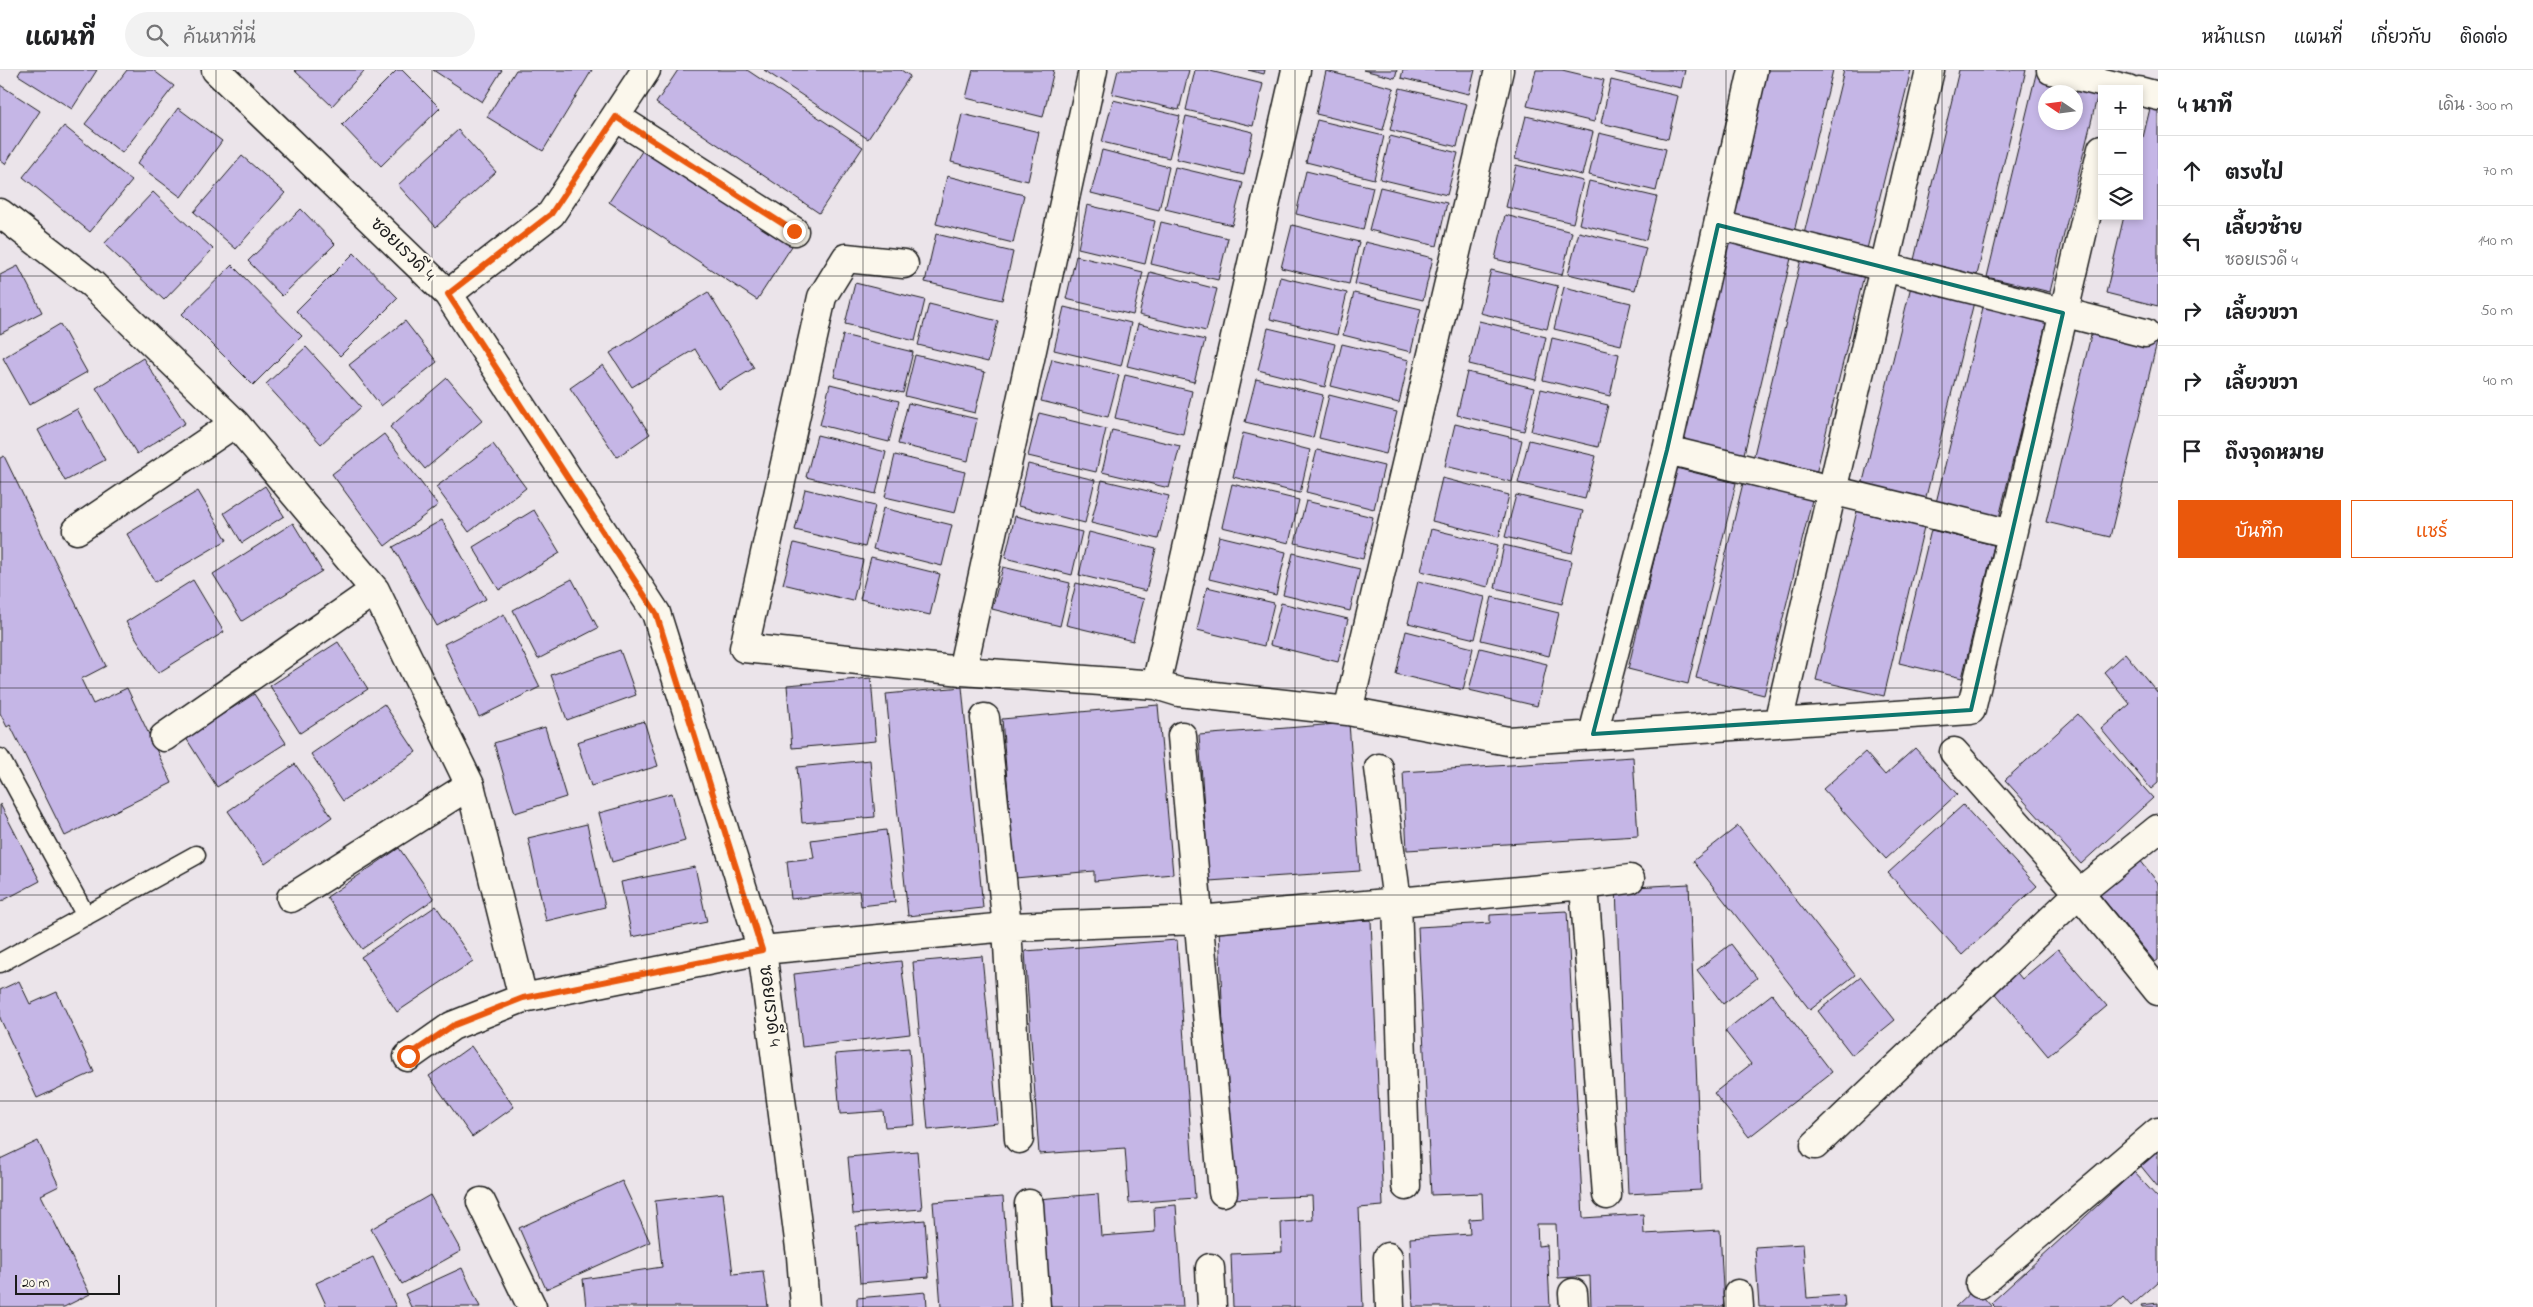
<!DOCTYPE html>
<html lang="th">
<meta charset="utf-8">
<style>
:root{--surface:#fff;--page:#f2f2f2;--text:#202124;--muted:#757577;--line:#e0e0e0;--accent:#ea580c}
body{margin:0;font-family:"Indie Flower","Playpen Sans Thai",sans-serif;background:var(--page);color:var(--text)}
.controls{position:absolute;right:15px;top:15px;display:grid;overflow:hidden;border-radius:0px;box-shadow:0 2px 8px #0003}
.controls button{width:45px;height:45px;display:grid;place-items:center;padding:0;border:0;border-bottom:1px solid var(--line);background:var(--surface);color:var(--text);font:25px sans-serif}
.compass{position:absolute;left:2038px;top:15px;width:45px;height:45px;border-radius:50%;background:var(--surface);box-shadow:0 2px 8px #0003;rotate:283deg}
.scale{position:absolute;left:15px;bottom:12px;width:105px;box-sizing:border-box;padding-left:5px;border:2px solid #1c1c1c;border-top:0;font-size:14px;line-height:18px;white-space:nowrap;color:#1c1c1c;-webkit-text-stroke:4px #fbf7ec;paint-order:stroke}
.stop{position:absolute;width:15px;height:15px;margin:-11px;border:4px solid #ea580c;border-radius:50%;background:#fff}
.stop.end{background:#ea580c;border-color:#fff;box-shadow:0 1px 5px #0008}
.list{margin:0;padding:0;list-style:none}
h2{display:flex;justify-content:space-between;align-items:center;height:65px;margin:0;padding:0 20px;font-size:21px}
h2 small{font-size:16px;font-weight:400;color:var(--muted)}
.list li{display:grid;grid-template-columns:32px 1fr auto;gap:15px;align-items:center;box-sizing:border-box;height:70px;padding:0 20px;border-top:1px solid var(--line)}
.list b{display:block;font-size:19px;white-space:nowrap}
.list p{margin:0;font-size:16px;white-space:nowrap;color:var(--muted)}
.list em{font-size:16px;font-style:normal;color:var(--muted)}
.actions{display:flex;gap:10px;padding:15px 20px}
.actions a{flex:1;padding:11px 0;border:1px solid var(--accent);border-radius:0px;text-align:center;font-size:18px;color:var(--accent)}
.actions .main{background:var(--accent);color:#fff}
.icon{flex:none;width:28px;height:28px;fill:none;stroke:currentColor;stroke-width:2;stroke-linecap:round;stroke-linejoin:round}
.map{position:relative;flex:none;width:2158px;height:1237px;overflow:hidden}
header{display:flex;align-items:center;gap:30px;box-sizing:border-box;height:70px;padding:0 25px;background:var(--surface);border-bottom:1px solid var(--line)}
header strong{font-size:24px}
nav{display:flex;gap:28px;margin-inline-start:auto;font-size:18px}
.search{width:350px;height:45px;background:var(--page);display:flex;align-items:center;gap:12px;box-sizing:border-box;padding:0 18px;border-radius:28px;color:var(--muted);font-size:19px}
main{display:flex}
aside{flex:1;background:var(--surface)}
.map>svg:first-child{display:block}
.building{fill:#c5b6e6;stroke:#1c1c1c;fill-rule:evenodd}
.lines{fill:none;stroke-linecap:round;stroke-linejoin:round}
.lane-casing{stroke:#1c1c1c;stroke-width:21}
.street-casing{stroke:#1c1c1c;stroke-width:31}
.lane{stroke:#fbf7ec;stroke-width:18}
.street{stroke:#fbf7ec;stroke-width:28}
.route{stroke:#ea580c;stroke-width:6}
.marked{fill:none;stroke:#0f766e;stroke-width:4;stroke-linejoin:round}
.grid{fill:none;stroke:#1c1c1c;stroke-width:1;stroke-opacity:0.55}
.labels{text-anchor:middle;dominant-baseline:central;stroke-width:5;stroke-linejoin:round;paint-order:stroke}
.street-label{font-size:18px;fill:#1c1c1c;stroke:#fbf7ec}
</style>
<header>
<strong>แผนที่</strong>
<div class="search"><svg class="icon" aria-label="search" viewBox="0 0 24 24"><circle cx="10" cy="10" r="6"/><path d="M15 15l6 6"/></svg>ค้นหาที่นี่</div>
<nav><a>หน้าแรก</a><a>แผนที่</a><a>เกี่ยวกับ</a><a>ติดต่อ</a></nav>
</header>
<main>
<div class="map">
<svg width="2158" height="1237" viewBox="0 0 2158 1237">
<rect width="100%" height="100%" fill="#ebe4ea"/>
<filter id="ink" filterUnits="userSpaceOnUse"><feTurbulence type="fractalNoise" baseFrequency=".02" numOctaves="2"/><feDisplacementMap in="SourceGraphic" scale="10" xChannelSelector="R" yChannelSelector="G"/><feConvolveMatrix kernelMatrix="1 2 1 2 8 2 1 2 1" color-interpolation-filters="sRGB"/></filter>
<g filter="url(#ink)">
<path class="building" d="M21,0h76l-25,39 -54,-34z
M127,0h26l21,16 -52,67 -37,-29z
M294,0h71l-33,36z
M397,0h5l38,38 -59,58 -39,-41z
M433,0h69l-20,32z
M516,0h76l-49,81 -56,-34z
M678,0h69l116,77 -44,66 -163,-110z
M764,0h137l9,6 -42,63z
M973,0h81l-11,47 -77,-19z
M1118,0h71l-10,40 -67,-16z
M1195,0h11l57,14 -10,42 -67,-16z
M1248,0h17l-1,4z
M1363,0h34l-2,8z
M1403,0h72l-6,24 -68,-16z
M1536,0h26l42,10 -10,42 -67,-16z
M1614,0h71l-4,18 -67,-16z
M1767,0h66l-39,162 -63,-15z
M1844,0h67l-44,179 -63,-15z
M1959,0h67l-49,205 -63,-15z
M2037,0l63,15 -50,207 -63,-15zM2046,22h30v30h-30z
M1326,1l68,17 -11,42 -67,-16z
M1611,10l67,16 -10,43 -67,-16z
M0,15l40,26 -35,53 -5,-4z
M1400,18l67,16 -10,43 -67,-17z
M1113,30l67,16 -11,42 -67,-16z
M2152,30l6,2v204l-52,-13 18,-77h15v-62z
M178,38l44,33 -41,56 -44,-33z
M962,44l77,18 -11,49 -77,-19z
M1186,46l67,16 -9,43 -68,-16z
M1526,46l67,16 -11,43 -67,-16z
M1317,50l67,16 -10,43 -68,-17z
M64,56l68,55 -42,51 -67,-55z
M458,60l38,42 -60,55 -38,-42z
M1599,63l67,16 -10,42 -67,-16z
M1390,66l68,17 -11,42 -67,-16z
M644,78l148,98 -35,54 -148,-98z
M1102,80l67,17 -10,43 -68,-17z
M242,86l43,37 -49,56 -42,-37z
M1516,95l67,16 -10,42 -67,-16z
M1175,97l68,16 -11,42 -67,-16z
M1306,101l67,16 -10,43 -67,-16z
M947,106l77,19 -11,48 -77,-19z
M1589,111l68,16 -11,43 -67,-16z
M1380,117l67,16 -10,43 -68,-16z
M153,122l60,57 -49,51 -60,-56z
M1087,135l68,16 -10,43 -67,-16z
M301,139l34,35 -53,52 -34,-35z
M1505,145l67,17 -10,43 -67,-16z
M1161,152l67,16 -10,42 -67,-16z
M1292,155l67,17 -10,42 -68,-16z
M1579,162l67,16 -11,42 -67,-16z
M936,164l77,18 -11,48 -77,-18z
M1730,165l63,15 -50,208 -63,-16z
M1365,172l68,16 -10,42 -68,-16z
M1803,181l63,16 -50,207 -63,-15z
M354,183l44,45 -58,58 -44,-45z
M1076,186l67,16 -10,43 -67,-16z
M232,195l70,71 -49,49 -71,-71z
M18,196l24,46 -42,22v-59z
M1491,200l67,16 -11,43 -67,-16z
M1150,202l67,17 -11,42 -67,-16z
M1280,207l67,16 -10,42 -67,-16z
M1912,212l63,16 -51,207 -63,-15z
M855,213l70,17 -10,41 -70,-17z
M1564,217l67,16 -10,42 -67,-16z
M708,222l46,76 -35,21 -24,-40 -63,38 -22,-34z
M1354,223l67,16 -10,43 -68,-17z
M1985,229l63,16 -50,207 -63,-15z
M929,234l69,17 -10,41 -70,-17z
M1064,237l67,16 -10,43 -67,-16z
M405,251l32,41 -56,44 -32,-41z
M1479,251l67,16 -10,43 -67,-16z
M60,254l27,48 -58,33 -26,-47z
M1138,254l67,16 -11,42 -67,-16z
M2093,257l64,15 -47,195 -64,-15z
M1268,258l67,16 -10,43 -67,-17z
M843,265l70,17 -10,41 -69,-16z
M1552,268l67,16 -9,42 -67,-16z
M1342,274l67,16 -10,43 -68,-17z
M306,277l55,60 -40,37 -55,-60z
M915,285l70,17 -10,41 -70,-17z
M143,288l42,65 -48,31 -41,-66z
M1052,289l67,16 -11,42 -67,-16z
M603,295l47,69 -33,23 -47,-69z
M1467,302l67,16 -10,43 -67,-16z
M1125,305l67,16 -9,43 -68,-16z
M447,308l36,42 -58,49 -35,-42z
M1256,309l67,16 -10,43 -68,-16z
M830,314l69,17 -10,41 -69,-17z
M1541,319l67,16 -10,42 -67,-16z
M1329,325l68,17 -11,42 -67,-16z
M908,333l69,16 -9,42 -70,-17z
M77,339l28,51 -40,21 -27,-51z
M1039,343l67,16 -10,43 -68,-16z
M1455,354l67,16 -10,42 -67,-16z
M1112,360l68,16 -11,42 -67,-16z
M1243,363l67,17 -10,43 -67,-16z
M384,364l54,71 -53,41 -53,-72z
M817,365l69,17 -10,42 -70,-17z
M1529,370l67,16 -11,43 -67,-16z
M493,374l33,44 -57,44 -33,-45z
M1317,380l67,16 -10,43 -68,-17z
M895,385l70,17 -10,41 -70,-16z
M4,386l102,210 -25,13 12,25 34,-16 45,95 -107,53 -55,-111 -3,2 -7,-14v-255z
M1028,394l67,16 -10,43 -67,-17z
M1676,398l60,15 -48,201 -60,-15z
M1442,408l67,17 -10,42 -67,-16z
M1102,410l67,16 -11,43 -67,-16z
M1743,413l69,17 -48,195 -68,-17z
M1232,414l67,16 -10,43 -67,-16z
M265,416l19,30 -42,27 -18,-30z
M805,419l70,17 -10,41 -70,-17z
M198,421l29,49 -72,42 -28,-48z
M1516,425l67,16 -11,42 -67,-16z
M1306,431l67,16 -10,42 -68,-16z
M883,438l69,17 -10,41 -69,-17z
M534,440l26,43 -61,37 -26,-43z
M1857,441l67,16 -40,169 -68,-16z
M1015,446l67,16 -10,43 -67,-17z
M442,450l44,79 -49,27 -44,-79z
M293,453l29,48 -80,50 -29,-47z
M1431,459l67,16 -10,42 -67,-16z
M1931,460l63,15 -32,133 -63,-15z
M1089,462l67,17 -10,42 -67,-16z
M1219,466l67,16 -10,43 -67,-16z
M794,473l69,17 -10,41 -70,-17z
M1504,475l68,16 -10,43 -67,-16z
M1293,483l67,16 -10,42 -67,-16z
M871,487l69,17 -10,41 -70,-16z
M1003,497l67,16 -10,43 -68,-17z
M572,509l26,49 -60,31 -25,-49z
M193,510l31,52 -66,41 -32,-51z
M1418,511l67,16 -10,42 -67,-16z
M1076,513l68,16 -11,42 -67,-16z
M1207,517l67,16 -10,43 -67,-16z
M1492,527l67,16 -10,43 -68,-16z
M1281,533l67,16 -10,43 -68,-17z
M504,544l36,73 -61,30 -35,-73z
M1406,561l67,17 -10,42 -67,-16z
M338,572l30,47 -68,44 -30,-47z
M1480,578l67,16 -10,42 -68,-16z
M620,580l16,45 -69,25 -16,-45z
M2125,583l33,40v90l-7,6 -50,-60 29,-25 -26,-32z
M871,608l5,63 -84,7 -5,-63z
M962,617l21,221 -75,8 -22,-222z
M254,624l32,49 -69,44 -31,-49z
M384,634l32,48 -73,49 -32,-47z
M1158,635l15,169 -79,7v-10l-79,7 -13,-159z
M2078,644l75,84 -72,66 -76,-84z
M644,651l14,45 -67,20 -14,-44z
M1349,653l11,148 -151,10 -10,-146z
M545,657l21,70 -51,16 -21,-70z
M1915,678l42,46 -71,65 -63,-70 42,-37 20,23z
M1633,687l5,79 -231,14 -4,-78z
M870,690l5,57 -73,6 -5,-56z
M295,694l37,53 -67,47 -37,-53z
M672,723l13,48 -73,21 -13,-49z
M0,734l40,77 -40,21z
M1963,735l74,81 -75,69 -74,-82z
M587,754l18,83 -59,14 -18,-83z
M1738,756l117,149 -45,35 -117,-149z
M886,760l9,72 -34,4 -2,-15 -68,8 -4,-38 27,-3 -3,-18z
M399,778l35,51 -72,50 -35,-52z
M2140,790l18,23v77l-3,2 -56,-68z
M695,797l12,55 -75,15 -11,-55z
M1689,814l12,306 -73,4 -12,-306z
M436,836l37,55 -76,51 -36,-55z
M1567,841l16,307 60,-4 1,20 76,-4 4,77h-133l-1,-31 -32,2 -2,-54h-19l1,22 9,-1 3,62h-137l-3,-69 60,-4 -1,-15 14,-1 -1,-25 -51,2 -13,-268 72,-4v-8z
M1371,850l12,286 -24,2 4,99h-130l-2,-53 51,-2 -1,-30 32,-2 -1,-24 -82,3 -11,-272z
M1177,870l18,258 -66,5 -4,-55 -86,6 -14,-203z
M1731,874l26,34 -34,26 -26,-34z
M2058,879l49,57 -59,50 -61,-73 23,-19 12,15z
M982,886l16,167 -70,7 -15,-168z
M901,891l9,73 -108,13 -8,-73z
M1861,907l34,43 -43,35 -34,-44z
M19,911l11,23 27,-12 37,80 -57,26 -37,-80v-28z
M1772,924l60,78 -83,65 -35,-44 37,-29 -26,-33z
M471,976l43,61 -42,30 -43,-61z
M909,978l6,77 -30,2 -2,-16 -43,3 -5,-60z
M38,1071l21,45 -18,9 49,99 -26,13h-64v-148z
M2158,1072v45l-22,-27z
M917,1081l5,58 -69,5 -5,-57z
M2134,1102l24,26v84l-27,24 -8,-9 -11,10h-117l-4,-4z
M622,1111l28,61 -104,47 -27,-61z
M723,1123l10,81 30,-3 5,36h-182l-3,-28 79,-12 -7,-66z
M1098,1124l3,42 54,-4 -1,-25 22,-2 7,102h-137l-8,-108z
M430,1125l31,56 -59,33 -31,-55z
M1003,1127l8,110h-70l-8,-105z
M925,1150l4,57 -69,6 -4,-57z
M1803,1174l4,54 37,-3 1,12h-86l-4,-60z
M373,1187l23,50h-69l-11,-24z
M462,1198l18,39h-69l-6,-13z
M1975,1218l17,19h-37z
M926,1222l1,15h-70v-9z
M2158,1233v4h-16l-1,-2z"/>
<g class="lines">
<g class="lane-casing">
<path id="lane" d="M0,688l86,158
M0,893l196,-108"/>
</g>
<g class="street-casing">
<path id="street" d="M216,0l232,224 208,319 106,337 39,306 4,51
M2051,0l77,19
M2139,21l19,5
M616,47l178,114
M0,143l92,71 143,139 140,167 95,195 53,213
M1718,155l427,108
M904,194l-58,-6 -24,39 -78,351 218,23 194,14 23,7 169,19 160,30 463,-31 131,-561
M448,224l103,-80 95,-144
M1667,380l345,84
M77,460l158,-107
M962,601l131,-601
M1156,615l140,-615
M1348,641l151,-641
M985,648l22,209 12,212
M1778,653l152,-653
M1593,664l74,-284 86,-380
M1182,666l41,456
M164,667l211,-147
M1954,682l125,141 79,98
M1379,698l18,133 9,285
M1584,815l23,310
M291,828l179,-113
M408,987l44,-31 71,-28 239,-48 245,-23 192,-7 385,-35 46,-6
M1815,1075l264,-252 79,-64
M481,1132l51,105
M1029,1134l7,103
M1388,1187l2,50
M1210,1198l2,39
M1980,1214l178,-152
M1573,1223l1,14
M1738,1224l1,13"/>
</g>
<use href="#lane" class="lane"/>
<use href="#street" class="street"/>
</g>
</g>
<g class="lines" filter="url(#ink)">
<path class="route" d="M408,986l44,-30 71,-28 239,-48 -106,-337 -208,-319 103,-80 65,-97 178,114"/>
</g>
<path class="marked" d="M1718,155l345,88 -92,397 -378,24 74,-284z"/>
<path class="grid" d="M216,0v1237M432,0v1237M647,0v1237M863,0v1237M1079,0v1237M1295,0v1237M1511,0v1237M1726,0v1237M1942,0v1237M0,206h2158M0,412h2158M0,618h2158M0,825h2158M0,1031h2158"/>
<g class="labels">
<g class="street-label">
<text transform="translate(402 180) rotate(44)">ซอยเรวดี 4</text>
<text transform="translate(769 936) rotate(83)">ซอยเรวดี 4</text>
</g>
</g>
</svg>
<div class="controls">
<button>+</button>
<button>−</button>
<button><svg class="icon" aria-label="layers" viewBox="0 0 24 24"><path d="M12 4l9 5-9 5-9-5zM3 14l9 5 9-5"/></svg></button>
</div>
<svg class="compass" viewBox="-18 -18 36 36"><path d="M0-13l5 13h-10z" fill="#e53935"/><path d="M0 13l5-13h-10z" fill="#757577"/></svg>
<div class="scale">20 m</div>
<div class="stop" style="left:408px;top:986px"></div>
<div class="stop end" style="left:794px;top:161px"></div>
</div>
<aside>
<h2>4 นาที<small>เดิน · 300 m</small></h2>
<ul class="list">
<li><svg class="icon" aria-label="ahead" viewBox="0 0 24 24"><path d="M12 20V5M6 11l6-6 6 6"/></svg><div><b>ตรงไป</b></div><em>70 m</em></li>
<li><svg class="icon" aria-label="left" viewBox="0 0 24 24"><path d="M17 20v-9H6M10 6l-5 5 5 5"/></svg><div><b>เลี้ยวซ้าย</b><p>ซอยเรวดี 4</p></div><em>140 m</em></li>
<li><svg class="icon" aria-label="right" viewBox="0 0 24 24"><path d="M7 20v-9h11M14 6l5 5-5 5"/></svg><div><b>เลี้ยวขวา</b></div><em>50 m</em></li>
<li><svg class="icon" aria-label="right" viewBox="0 0 24 24"><path d="M7 20v-9h11M14 6l5 5-5 5"/></svg><div><b>เลี้ยวขวา</b></div><em>40 m</em></li>
<li><svg class="icon" aria-label="arrive" viewBox="0 0 24 24"><path d="M6 21V4h12l-3 4 3 4H6"/></svg><div><b>ถึงจุดหมาย</b></div></li>
</ul>
<div class="actions"><a class="main">บันทึก</a><a>แชร์</a></div>
</aside>
</main>
